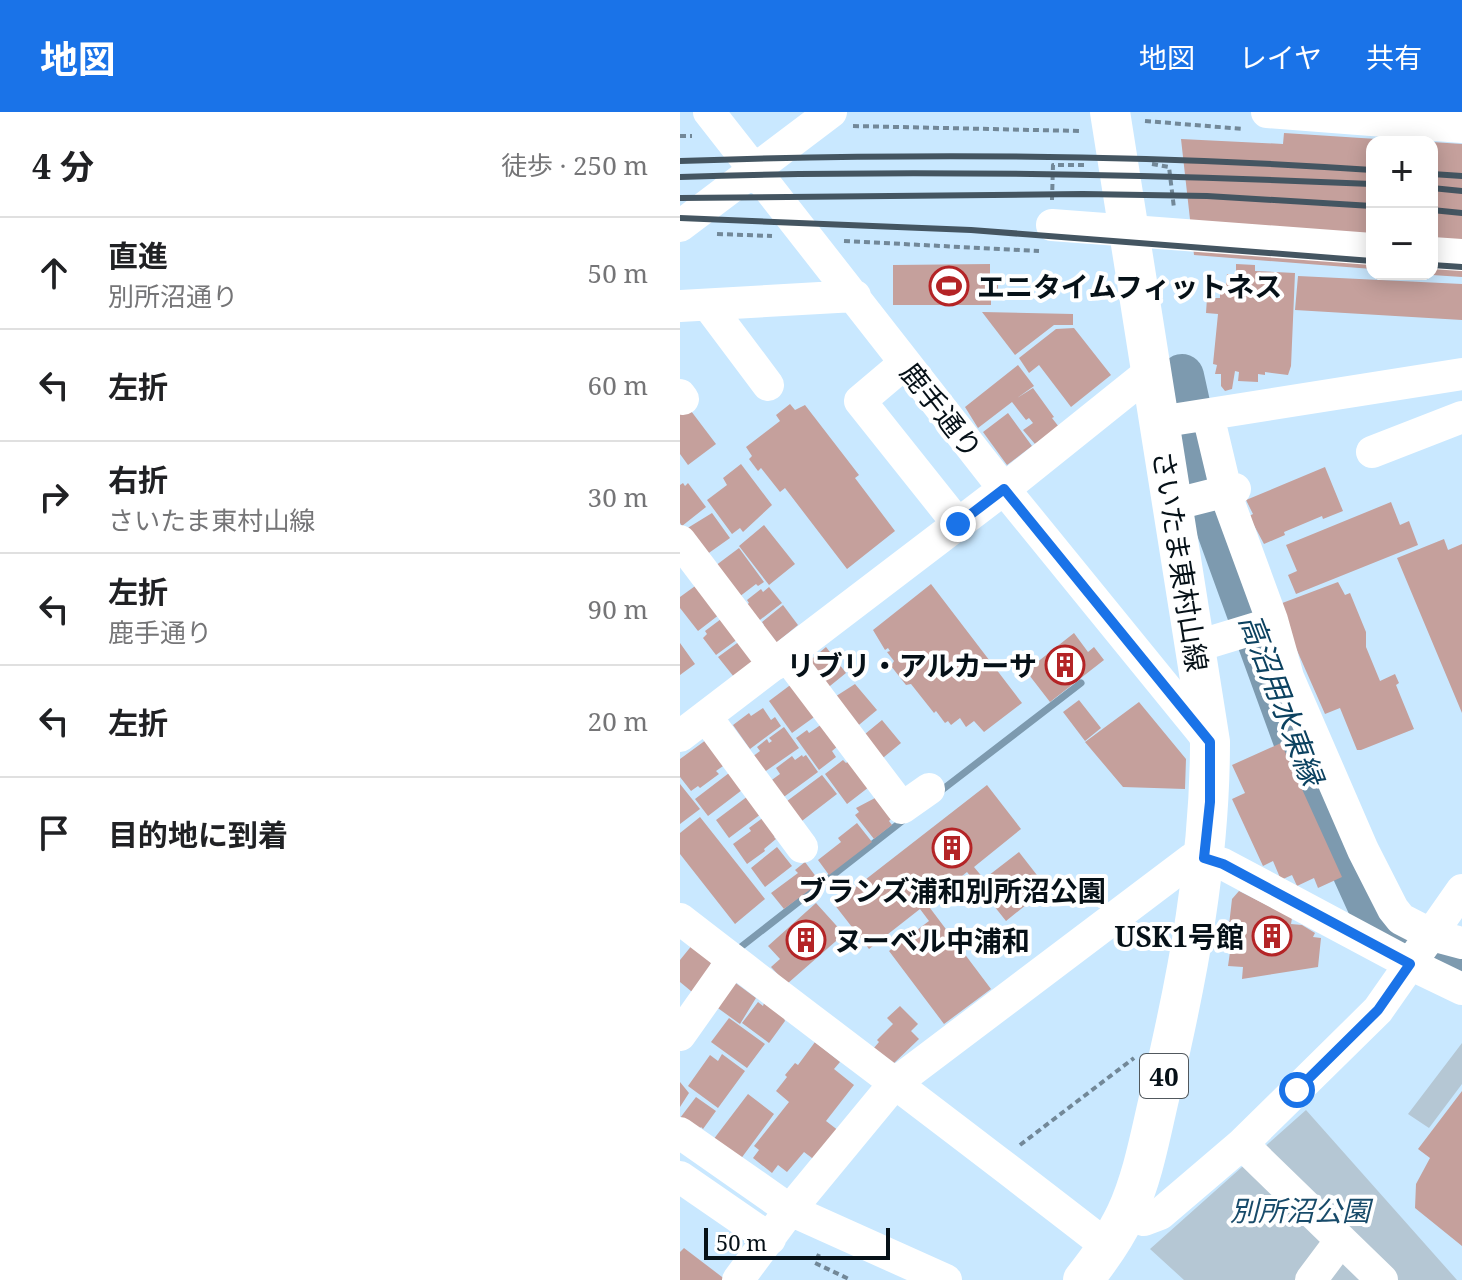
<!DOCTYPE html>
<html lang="ja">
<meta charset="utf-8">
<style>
:root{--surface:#fff;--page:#f2f2f2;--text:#202124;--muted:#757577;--line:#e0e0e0;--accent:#1a73e8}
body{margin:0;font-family:"Noto Serif","Noto Sans JP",serif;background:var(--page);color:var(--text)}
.controls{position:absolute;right:24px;top:24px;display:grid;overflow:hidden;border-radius:16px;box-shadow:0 4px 20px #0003}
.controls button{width:72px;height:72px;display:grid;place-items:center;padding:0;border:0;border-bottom:2px solid var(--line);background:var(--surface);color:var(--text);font:40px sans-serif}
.scale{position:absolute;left:24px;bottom:20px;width:186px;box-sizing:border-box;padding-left:8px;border:4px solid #061118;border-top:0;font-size:22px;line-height:28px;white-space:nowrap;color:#061118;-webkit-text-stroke:6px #fff;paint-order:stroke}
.stop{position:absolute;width:24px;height:24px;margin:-18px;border:6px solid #1a73e8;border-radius:50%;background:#fff}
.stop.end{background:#1a73e8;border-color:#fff;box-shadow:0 2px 8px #0008}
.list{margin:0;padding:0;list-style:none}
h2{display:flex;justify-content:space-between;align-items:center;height:104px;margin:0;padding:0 32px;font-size:34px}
h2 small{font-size:26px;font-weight:400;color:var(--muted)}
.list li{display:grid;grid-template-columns:52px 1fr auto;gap:24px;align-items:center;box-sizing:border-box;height:112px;padding:0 32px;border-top:2px solid var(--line)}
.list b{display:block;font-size:30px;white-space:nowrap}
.list p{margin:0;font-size:26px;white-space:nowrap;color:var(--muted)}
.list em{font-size:26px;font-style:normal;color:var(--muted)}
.icon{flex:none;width:44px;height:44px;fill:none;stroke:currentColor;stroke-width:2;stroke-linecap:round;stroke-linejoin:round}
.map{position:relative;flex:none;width:782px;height:1168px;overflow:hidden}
header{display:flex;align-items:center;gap:48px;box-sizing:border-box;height:112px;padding:0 40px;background:var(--accent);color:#fff}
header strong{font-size:38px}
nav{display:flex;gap:44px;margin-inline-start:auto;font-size:28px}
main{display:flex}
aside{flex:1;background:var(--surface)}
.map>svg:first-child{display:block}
.green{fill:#b5c7d4}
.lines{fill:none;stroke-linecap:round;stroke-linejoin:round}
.stream{stroke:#7d9aaf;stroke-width:7}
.river{stroke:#7d9aaf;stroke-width:44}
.building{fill:#c5a09c}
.path{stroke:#728898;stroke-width:4;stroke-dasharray:6 4;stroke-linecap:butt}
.minor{stroke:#fff;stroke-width:32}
.major{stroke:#fff;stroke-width:40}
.rail{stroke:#445561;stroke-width:6}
.route{stroke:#1a73e8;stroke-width:10}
.labels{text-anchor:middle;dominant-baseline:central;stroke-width:8;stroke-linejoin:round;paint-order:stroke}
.shield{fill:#fff;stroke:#51585d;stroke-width:2}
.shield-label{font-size:26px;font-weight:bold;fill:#061118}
.poi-label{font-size:28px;font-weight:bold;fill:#061118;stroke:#fff;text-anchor:start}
.street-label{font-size:28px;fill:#061118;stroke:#fff}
.park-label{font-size:28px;font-style:italic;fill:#184b6a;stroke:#fff}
.water-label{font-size:30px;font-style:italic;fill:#0c4260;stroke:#fff}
</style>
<header>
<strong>地図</strong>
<nav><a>地図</a><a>レイヤ</a><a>共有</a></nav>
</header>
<main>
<aside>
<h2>4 分<small>徒歩 · 250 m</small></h2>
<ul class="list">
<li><svg class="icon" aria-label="ahead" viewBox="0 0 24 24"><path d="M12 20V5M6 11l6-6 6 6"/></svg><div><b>直進</b><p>別所沼通り</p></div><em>50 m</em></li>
<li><svg class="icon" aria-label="left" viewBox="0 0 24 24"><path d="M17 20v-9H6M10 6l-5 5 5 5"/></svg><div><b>左折</b></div><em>60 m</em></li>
<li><svg class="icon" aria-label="right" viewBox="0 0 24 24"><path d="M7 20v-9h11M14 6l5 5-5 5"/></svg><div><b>右折</b><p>さいたま東村山線</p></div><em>30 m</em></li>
<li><svg class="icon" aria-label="left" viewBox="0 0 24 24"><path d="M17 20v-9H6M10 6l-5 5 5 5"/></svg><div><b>左折</b><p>鹿手通り</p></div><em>90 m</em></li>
<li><svg class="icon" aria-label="left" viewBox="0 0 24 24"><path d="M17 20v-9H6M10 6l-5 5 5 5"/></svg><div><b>左折</b></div><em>20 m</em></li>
<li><svg class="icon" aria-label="arrive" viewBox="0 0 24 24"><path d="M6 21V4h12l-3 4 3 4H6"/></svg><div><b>目的地に到着</b></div></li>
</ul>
</aside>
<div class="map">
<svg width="782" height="1168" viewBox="0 0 782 1168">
<rect width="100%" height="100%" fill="#c9e8ff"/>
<path class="green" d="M782,931v41l-33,44 -21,-14z
M626,998l151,170h-273l-34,-31z"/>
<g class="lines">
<path class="stream" d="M258,681l143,-110
M57,838l169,-132"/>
<path class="river" d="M502,264l30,136 86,236 76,168 15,16 73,37"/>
</g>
<path class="building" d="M604,21l108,7v2h-20v127l-178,-14 -13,-116 102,5z
M752,30l30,2v133l-30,-2z
M310,152v11h8v21h-7v9h-98v-40z
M556,152l19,1v6l40,2 -4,93 -3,9 -23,-3v3l-7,-1v8l-20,-1 1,-9 -4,-1 -3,18 -7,2 -4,-5v-12h-6l2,-9 -4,-1 5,-50 -12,-1 1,-15h13v-6l5,1 2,-19 9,1z
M618,164l164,8v36l-167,-10z
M302,200l91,2v11h-19l-39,30z
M394,216l37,47 -40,32 -32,-42 -10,8 -10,-15 37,-29z
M338,253l16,21 -17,12 16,-10 21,29 -2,1 7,9 -24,17 -12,-14 10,-7 -4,-5 -3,2 -14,-18 -34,26 -13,-21z
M110,292l5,6 10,-5 54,70 -4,3 40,53 -48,38 -62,-81 -5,4 -19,-24 -3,3 -9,-12 3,-3 -6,-9 34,-26 -4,-6z
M8,295l28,37 -28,21 -8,-11v-41z
M328,301l24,33 -25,19 -24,-33z
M61,352l31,41 -29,27 -3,-4 -8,6 -25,-34 20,-15 -4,-7z
M645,355l18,44 -20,8 -1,-3 -38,16 1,3 -21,9 -15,-28 4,-2 -7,-14z
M3,371l2,3 3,-3 18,24 -24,19 -2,-3v-38z
M711,390l9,23 9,-4 9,24 -122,49 -8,-19 9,-4 -11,-26z
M32,401l18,25 -24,17 -20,-26z
M84,413l31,39 -26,21 -30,-39z
M764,427l4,11 14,-6v169l-65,-155z
M59,436l25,34 -6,4 -2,-2 -17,13 -24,-31z
M22,469l22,30 -26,20 -18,-23v-11z
M658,470l7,13 5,-2 16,39v15l14,34 15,-7 4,9 -3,2 18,44 -53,21h-4l-17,-42 -15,6 -48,-109z
M251,472l91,119 -38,29 -10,-11 -8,6 -6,-9 -9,7 -3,-4 -3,2 -9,-12 -2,2 -23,-29 -5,1 -15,-19 3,-5 -7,-9 3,-1 -2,-3 -3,2 -12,-20z
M89,475l13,16 -26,20 -13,-16 6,-4 -2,-3 14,-11 2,3z
M103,493l15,20 -22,18 -15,-16 3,-2 -2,-3z
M41,507l21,17 -26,19 -13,-17 4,-4 -2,-3z
M394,521l14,19 6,-5 10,13 -54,42 -24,-31z
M64,526l9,25 -19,14 -16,-20z
M0,531l15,21 -15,11z
M146,535l20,26 -21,17 -17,-28z
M113,571l24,32 -25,18 -23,-32z
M175,572l22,26 -23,19 -24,-29z
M399,588l22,28 -16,13 -22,-29z
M459,590l47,57 -1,30 -62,-2 -38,-45z
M83,596l8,12 4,-3 6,9 -31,23 -17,-24 16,-12 2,3z
M202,608l19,23 -23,19 -19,-23z
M142,612l16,22 -6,5 4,6 -17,13 -23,-32 11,-8 2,3z
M104,615l15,21 -36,25 -11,-16 8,-6 -3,-4 10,-8 2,4 3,-2 -3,-3z
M26,628l20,24 -10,7 3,3 -19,14 -2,-2 -7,5 -11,-14v-18z
M601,631l61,134 -24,11 -4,-10 -17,8 -5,-11 -11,5 -8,-19 -10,5 -31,-67 13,-6 -13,-28z
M122,643l1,2 3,-2 12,17 -37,27 -12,-17 11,-8 -4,-6 16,-12 3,4z
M163,648l3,3 3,-2 20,26 -22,17 -22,-30z
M49,661l13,17 -34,26 -13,-17z
M142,663l15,19 -39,30 -15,-20z
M0,672l20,25 -20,15z
M307,673l34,44 -47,38 10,12 35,-27 28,36 -41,33 -39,-49 -40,32 64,85 -47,35 -55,-73 40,-30 -9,-12 -51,40 -35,-45z
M72,681l13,18 -36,27 -13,-18z
M195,686l16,21 -2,2 3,4 -18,14 -19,-24 4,-3 -3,-4z
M88,702l13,18 -7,5 2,2 -12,10 1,2 -18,13 -14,-20 18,-13 -2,-3z
M20,705l65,82 -30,25 -55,-70v-21z
M177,711l15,19 -43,33 -11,-15 23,-18 -3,-4z
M97,735l15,19 -27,21 -14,-19z
M125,750l15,20 -36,27 -13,-16 27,-20 -3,-3z
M559,779l53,27 -1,6 11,1 13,8 -2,4 8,1 -3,29 -76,12 1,-12 -15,-1 4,-28 -4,-4 4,-35z
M136,791l28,31 -57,50 -16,-17 9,-8 -12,-13z
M13,832l20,16 -3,5 4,3 -17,28 -17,-14v-22z
M53,869l23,17 -16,26 -25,-18z
M78,890l5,4 1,-3 20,15 1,3 -16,22 -27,-20z
M220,894l18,18 -7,7 8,8 -28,27 -18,-17 6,-7 -2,-2 16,-16 -6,-6z
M49,906l36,26 -18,24 -36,-26z
M135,930l25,20 -6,7 20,16 -28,36 13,10 -23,30 -12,-9 -17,20 -9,-7 -6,8 -19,-15 6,-8 -5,-4 35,-44 -13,-11 11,-14 -2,-2 10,-12 3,2z
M42,942l23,17 -27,37 -30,-22 22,-31 8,6z
M0,970l9,11 -9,14z
M782,979v155l-47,-38 1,-24 14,-26 -12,-9z
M68,982l26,20 -34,46 -27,-20z
M16,985l20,14 -13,18 -2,-2 -6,7 -15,-16z
M4,1136l42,32h-46v-28z"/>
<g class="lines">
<path class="path" d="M465,9l99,8
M173,14l227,5
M0,24h12
M472,52l17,3 5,41
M372,88l1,-35h32
M37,122l55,2
M164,129l195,10
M340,1033l114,-87
M139,1142l-4,9 36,17"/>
<path class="minor" d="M29,0l295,377 206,253
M587,0l195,15
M372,113l320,24
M0,114l151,-114
M752,141l30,2
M28,193l60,80
M0,194l175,-10
M225,251l-45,38 98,123
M0,283l3,4
M528,303l21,88 43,117 16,57 75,173 30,59 8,10 31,16 30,8
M479,310l303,-48
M692,340l90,-35
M492,393l63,-16
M0,429l94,124
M514,535l69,-21 9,-6
M107,544l115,152 27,-19
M27,606l95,129
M0,624l324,-247 146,-117
M0,807c142,110 286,217 427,327
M0,923l53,-75
M0,1021l110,77 156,70
M562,1032l140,136
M0,1065l90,62
M446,1102l18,6 16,-6 82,-70 136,-134 84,-120
M58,1168l52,-70 104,-126 298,-225 12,-1 19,6 187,100 52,25
M631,1168l30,-40"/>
<path class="major" d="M403,1168c16,-20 32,-43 43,-66 18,-39 25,-83 35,-124 27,-114 49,-230 49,-348l-100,-630"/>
<path class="rail" d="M0,49c230,-8 462,-7 692,9
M752,62l30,2
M0,65c231,-8 461,-3 692,7
M752,76l30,3
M0,86l403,-4 124,2 165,10
M752,98l30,3
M0,106l291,12 401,31
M752,153l30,2"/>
</g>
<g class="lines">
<path class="route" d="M278,412l46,-35 206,253v60l-6,56 19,6 187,100 -32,46 -81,80"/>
</g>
<defs>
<g id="stadium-ring" transform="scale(2)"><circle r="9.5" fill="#fff" stroke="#b42426" stroke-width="1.5"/><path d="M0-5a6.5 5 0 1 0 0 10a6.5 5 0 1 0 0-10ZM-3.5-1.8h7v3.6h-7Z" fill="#b42426"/></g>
<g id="building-ring" transform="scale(2)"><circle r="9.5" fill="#fff" stroke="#b42426" stroke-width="1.5"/><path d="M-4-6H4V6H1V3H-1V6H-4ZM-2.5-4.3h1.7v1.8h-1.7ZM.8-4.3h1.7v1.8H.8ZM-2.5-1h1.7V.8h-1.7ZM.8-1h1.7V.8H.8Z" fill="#b42426"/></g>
</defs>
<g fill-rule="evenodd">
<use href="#stadium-ring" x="269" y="174"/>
<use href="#building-ring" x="385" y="553"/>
<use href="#building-ring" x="272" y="736"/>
<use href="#building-ring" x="592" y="824"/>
<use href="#building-ring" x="126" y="828"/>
</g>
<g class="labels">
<rect class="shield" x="460" y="942" width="48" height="44" rx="6"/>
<g class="shield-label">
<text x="484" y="964">40</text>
</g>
<g class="poi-label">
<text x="297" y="174">エニタイムフィットネス</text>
<text x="357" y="553" text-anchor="end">リブリ・アルカーサ</text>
<text x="272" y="778" text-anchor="middle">ブランズ浦和別所沼公園</text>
<text x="564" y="824" text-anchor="end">USK1号館</text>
<text x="154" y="828">ヌーベル中浦和</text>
</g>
<g class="street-label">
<text transform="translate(262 298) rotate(52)">鹿手通り</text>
<text transform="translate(501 449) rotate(81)">さいたま東村山線</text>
</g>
<g class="park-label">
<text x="620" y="1098">別所沼公園</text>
</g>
<g class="water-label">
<text transform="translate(602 587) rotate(69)">高沼用水東縁</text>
</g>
</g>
</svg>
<div class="controls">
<button>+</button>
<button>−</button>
</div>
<div class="scale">50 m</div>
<div class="stop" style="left:617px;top:978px"></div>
<div class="stop end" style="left:278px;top:412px"></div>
</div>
</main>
